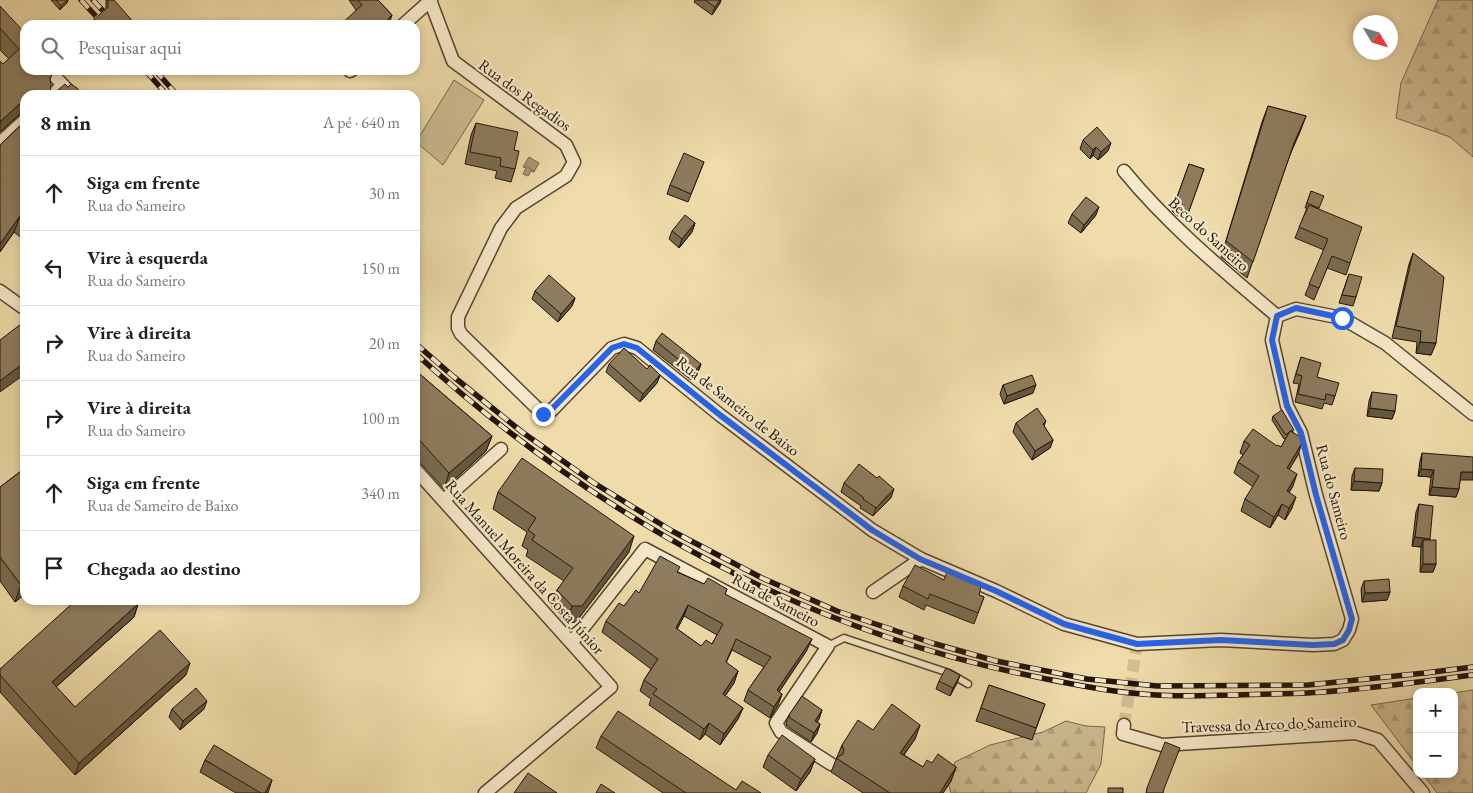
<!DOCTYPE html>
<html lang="pt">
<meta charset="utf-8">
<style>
:root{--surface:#fff;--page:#f6f6f6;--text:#222;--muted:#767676;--line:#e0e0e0}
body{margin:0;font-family:"EB Garamond",serif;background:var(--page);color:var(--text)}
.controls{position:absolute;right:15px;bottom:15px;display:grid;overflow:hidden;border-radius:10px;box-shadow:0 2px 8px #0003}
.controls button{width:45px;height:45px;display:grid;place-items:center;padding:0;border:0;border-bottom:1px solid var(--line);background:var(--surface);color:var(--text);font:25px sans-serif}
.compass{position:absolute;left:1353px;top:15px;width:45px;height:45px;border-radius:50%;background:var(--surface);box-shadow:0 2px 8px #0003;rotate:128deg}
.stop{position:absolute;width:15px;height:15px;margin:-11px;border:4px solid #2563eb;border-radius:50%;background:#fff}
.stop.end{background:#2563eb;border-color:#fff;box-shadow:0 1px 5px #0008}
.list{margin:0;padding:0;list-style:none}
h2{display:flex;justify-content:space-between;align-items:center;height:65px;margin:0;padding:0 20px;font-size:21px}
h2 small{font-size:16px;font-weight:400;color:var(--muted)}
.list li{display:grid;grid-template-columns:32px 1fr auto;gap:15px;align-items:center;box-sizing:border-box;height:75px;padding:0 20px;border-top:1px solid var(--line)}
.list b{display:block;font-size:19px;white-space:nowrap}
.list p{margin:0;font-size:16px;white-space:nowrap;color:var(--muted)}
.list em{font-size:16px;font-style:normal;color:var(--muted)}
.icon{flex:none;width:28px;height:28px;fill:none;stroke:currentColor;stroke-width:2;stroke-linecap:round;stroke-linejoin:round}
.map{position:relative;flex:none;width:1473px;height:793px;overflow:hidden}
.search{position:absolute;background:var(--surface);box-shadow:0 2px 8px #0003;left:20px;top:20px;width:400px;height:55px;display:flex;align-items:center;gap:12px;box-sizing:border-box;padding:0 18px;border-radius:15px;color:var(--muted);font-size:19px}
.panel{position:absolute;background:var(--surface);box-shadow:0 2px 8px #0003;left:20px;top:90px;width:400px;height:515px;border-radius:15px}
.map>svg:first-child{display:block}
.forest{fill:url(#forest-firs);stroke:#78674c}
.park{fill:#ccba8f;stroke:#78674c}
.water{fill:url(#water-waves);stroke:#746349}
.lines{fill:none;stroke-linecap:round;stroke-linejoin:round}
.street-tunnel{stroke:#d0be92;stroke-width:12;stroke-dasharray:12 6;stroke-linecap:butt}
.lane-casing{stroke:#564631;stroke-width:9}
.street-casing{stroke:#564631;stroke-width:15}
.lane{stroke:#f5e8c8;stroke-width:6}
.street{stroke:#f5e8c8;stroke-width:12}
.rail-casing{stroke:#231409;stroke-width:5.5}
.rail{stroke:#f5e8c8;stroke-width:4;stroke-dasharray:11;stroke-linecap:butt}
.wall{fill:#796b50;stroke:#231409;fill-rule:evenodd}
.shaded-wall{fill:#635741;stroke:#231409}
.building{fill:#8d7c5d;stroke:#231409;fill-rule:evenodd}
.route{stroke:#2563eb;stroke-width:6}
.labels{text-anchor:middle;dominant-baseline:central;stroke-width:4.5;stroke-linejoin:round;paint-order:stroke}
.street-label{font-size:16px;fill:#231409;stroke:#f5e8c8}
</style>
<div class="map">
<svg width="1473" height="793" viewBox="0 0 1473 793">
<defs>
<pattern id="forest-firs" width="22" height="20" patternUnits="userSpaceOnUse" patternTransform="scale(1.25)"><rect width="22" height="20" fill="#ccba8f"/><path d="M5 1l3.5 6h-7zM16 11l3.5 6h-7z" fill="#af9f7a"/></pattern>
<pattern id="water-waves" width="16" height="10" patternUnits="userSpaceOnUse" patternTransform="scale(1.25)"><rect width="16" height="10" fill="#aa9873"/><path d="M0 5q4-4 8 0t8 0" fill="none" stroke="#8a7b5d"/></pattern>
</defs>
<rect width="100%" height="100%" fill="#efdcaa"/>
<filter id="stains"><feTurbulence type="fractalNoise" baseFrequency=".004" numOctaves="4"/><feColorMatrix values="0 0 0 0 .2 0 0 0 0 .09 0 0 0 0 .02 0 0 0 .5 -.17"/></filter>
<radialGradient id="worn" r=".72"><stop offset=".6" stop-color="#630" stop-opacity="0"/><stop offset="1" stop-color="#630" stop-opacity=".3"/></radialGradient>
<path class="forest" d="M1438,0h35v157l-23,-20 -54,-19 5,-35z
M1473,690v103h-36l-14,-19h31v-81z
M1417,698v68l-46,-61z
M1066,721l20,5 19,1 -4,37 -15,29h-135l-3,-11 7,-20 35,-17 53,-13z"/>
<path class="park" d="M454,80l30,20 -41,65 -27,-23z"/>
<path class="water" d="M529,157l10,6 -5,9 -3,-1 -3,5 -5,-2 3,-6 -3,-1z"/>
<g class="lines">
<path class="street-tunnel" d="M1124,725l12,-75"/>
<g class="lane-casing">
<path id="lane" d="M828,646l16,-8 105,35 19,11"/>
</g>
<g class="street-casing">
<path id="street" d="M430,0l23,61 113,84 8,17 -8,14 -50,32 -15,20 -43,89v11l3,6 82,80 8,-3 61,-63 12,-4 13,4 83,67 152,115 49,29 75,32 68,33 73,20 84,-4 92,5 21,-1 9,-4 6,-10 3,-11 -36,-124 -15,-62 -14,-27 -15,-66 5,-24
M403,25l28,-25
M49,70l23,25
M350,71l2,-1
M52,95l11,-10
M0,143l25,-23
M1124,171c45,55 100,100 153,145
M0,291l25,18
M1277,316l19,-7 46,9 43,25 88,71
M415,469l196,218 -126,106
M444,500l57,-51
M873,592l48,-33
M572,642l73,-93 183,97 -52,77 5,9 50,32
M1124,725l-1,9 39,11 194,-12 22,7 45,53"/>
</g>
<use href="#lane" class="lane"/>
<use href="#street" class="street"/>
<g class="rail-casing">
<path id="rail" d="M81,0l23,25
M93,0l23,25
M145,70l22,25
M155,70l22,25
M415,343l39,34 68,55 72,51 78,48 90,47 75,33 95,32 64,18 91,18 70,7 151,-1 117,-12 48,-6
M415,353c176,160 387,278 622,324 39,8 79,16 119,18 27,2 55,0 81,0 23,-1 47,-1 70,-2 55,-3 111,-11 166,-18"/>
</g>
<use href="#rail" class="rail"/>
</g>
<path class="wall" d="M51,0h17l-1,3 -7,7z
M106,0h2l28,25 -30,-16z
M349,0h29l14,15 -3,8 -33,-13z
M695,0h26l-1,3 -8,12 -18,-13z
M0,6l52,68 -2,5 -25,16v17h-1l-4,2 -20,18v-71l3,3 6,-5 -9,-9z
M1268,106l38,10 -16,39 -43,123 -26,-21 41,-135z
M25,121v120l-11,-9 -14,20v-107z
M476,123l39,46 -4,13 -16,-4 2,-7 -32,-7 6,-29z
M1083,140l25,11 -10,9 -5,-5 -3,4 -10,-10z
M704,162l-16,40 -21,-8 3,-9z
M1189,164l15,5 -18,50 -10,-4 -4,-4z
M1311,191l8,18 31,54 -4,12 -19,-7 -13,32 -9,-5 19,-45 -29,-12 12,-30h-2z
M1072,214l24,1 -15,18 -13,-10z
M695,223l-3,9 -13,16 -10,-9 3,-8z
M1413,253l23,90 -5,12 -15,-2 1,-11 -25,-4 17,-74z
M1349,274l7,23 -3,9 -14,-3z
M535,291l40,7 -3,8 -14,16 -26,-23z
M656,341l45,23 -3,8 -7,8 -38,-30z
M1301,357l16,20 18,19 -3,9 -8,-2 -2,6 -27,-7 4,-18 -6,-1z
M609,364l38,5 13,6 -3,8 -17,19 -34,-30z
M415,370l77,66 -6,15 -42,38 -29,-32z
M1003,385l30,8 -29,11 -4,-10z
M1372,392l23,19 -3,8 -25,-3 2,-15z
M1273,416l20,16 5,23 -9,14 4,17 -4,7 3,15 -7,12 -7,-5 -8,13 -29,-17 4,-12 8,-12 -19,-14 4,-11 5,-7 -3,-2 4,-12 37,6 5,-9 -2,1 -12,-19z
M1046,421l-2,5 9,14 -3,8 -18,12 -19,-28 3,-9z
M1422,453l38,27 -1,9 -3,8 -27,-2 2,-18 -13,-1 2,-15z
M25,468v126l-10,8 -15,-21v-94z
M1355,468l27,15 -3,8 -28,-1 1,-14z
M844,483l47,15 -18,18 -13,-8 1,-2 -20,-14z
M498,492l131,60 -53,70 -10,1 -15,-17 6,-16 7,-9 -38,-25 2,-6 -6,-4 5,-14 -34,-23z
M1419,504l17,60 -3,8h-13l1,-25 -9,-1 4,-34z
M678,572l26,12 23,5 -2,5 82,56 -28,42 3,2 -4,11 -8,13 -26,-17 4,-11 16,-23 -32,-17 -6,13 12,8 -4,12 -9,13 18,12 -5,11 -18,26 -15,-11 -5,6 -51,-35 2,-6 -11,-8 4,-11 7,-11 -49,-37 4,-11 33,-28zM684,616l33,19 -5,9 -11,2 -24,-17z
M944,580l40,17 -10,27 -48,-19 -2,5 -25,-13 4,-11z
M1364,581l26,11 -3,8 -25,2 -1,-13z
M138,604l-4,13 -78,70 19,20 111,-32 -111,100 -75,-83v-23z
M960,675l-3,8 -7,13 -14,-7 3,-8z
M989,685l56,19 -13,36 -56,-19z
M172,709h32l-24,21 -11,-13z
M822,710l-3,9 -2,3 3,2 -3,9 -6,9 -24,-16 -1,-3 3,-8z
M920,725l-5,14 -11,16 19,12 9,-4 24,4 -5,14 -8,12h-80l-32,-21 11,-27 31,-15z
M601,736l135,54 25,3h-98l-67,-45z
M768,755l47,4 -5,13 -14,19 -33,-24z
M205,760l62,33h-31l-36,-21z"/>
<path class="shaded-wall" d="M67,0h1l-1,3 -7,7 1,-4z
M720,0h1l-1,3 -8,12 3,-8z
M392,15l-3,8 -2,2h-5z
M25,99v9l-1,4 -4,2 -20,18v-8l1,-3z
M1306,116l-6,16 -12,27 6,-16z
M1111,143l-3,8 -10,9 3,-8z
M1096,147l-3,8 -3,4 3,-9z
M1099,207l-3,8 -15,18 3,-8z
M20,216l-6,16 -14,20v-8z
M695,223l-3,9 -13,16 3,-9z
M575,298l-3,8 -14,16 3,-8z
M1420,342l16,1 -5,12 -15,-2z
M25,362v12l-25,18v-11z
M701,364l-3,8 -7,8 3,-8z
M660,375l-3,8 -17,19 3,-8z
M1036,385l-3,8 -29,11 3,-8z
M1370,408l25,3 -3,8 -25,-3z
M492,436l-6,15 -42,38 5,-16z
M1053,440l-3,8 -18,12 3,-9z
M1302,443l-4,12 -15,25 4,-12z
M1421,469l13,1 -3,7 -13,-1z
M1461,472h12v8h-15z
M1297,474l-4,12 -11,17 5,-12z
M1354,481l28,2 -3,8 -28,-1z
M1432,487l27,2 -3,8 -27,-2z
M894,489l-3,9 -18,18 3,-8z
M1296,497l-4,11 -7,12 4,-12z
M1282,504l-4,11 -8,13 4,-11z
M634,536l-5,16 -53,70 -10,1 6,-17z
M1415,537l15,2 -3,8 -4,-7 -2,7 -9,-1z
M1423,564h13l-3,8h-13z
M25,582v12l-10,8 6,-17z
M1390,592l-3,8 -25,2 3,-9z
M138,604l-4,13 -86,77 4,-12z
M688,605l-4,11 -12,23 4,-11z
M812,639l-5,11 -34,51 4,-11z
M190,663l-4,12 -111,100 4,-12z
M738,671l-4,12 -15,22 4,-11z
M960,675l-3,8 -7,13 3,-8z
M782,694l-4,11 -8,13 4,-11z
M207,701l-3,8 -24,21 3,-9z
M743,708l-5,11 -18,26 4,-11z
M822,710l-3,9 -7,10 3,-8z
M709,723l-4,11 -5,6 4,-11z
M820,724l-3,9 -6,9 3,-9z
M920,725l-5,14 -20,28 5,-14z
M815,759l-5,13 -14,19 5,-12z
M956,767l-5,14 -8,12h-3z
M272,780l-4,13h-3z"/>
<path class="building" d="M56,0h11l-6,6z
M108,0h6l22,25h-48l20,-18z
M358,0h20l14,15 -10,10h-42l22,-20z
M705,0h15l-5,7z
M0,6l25,27v37h28l-1,4 -2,4 1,7 -1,10h-25v4l-24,22 -1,-2v-58l3,3 16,-15 -19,-21z
M65,84l3,3 3,-3 6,4 7,7h-32z
M1268,106l38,10 -12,27 -41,119 -27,-21z
M25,121v100l-5,-5 -20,28v-99z
M476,123l42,9 -4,18 5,1 -4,18 -15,-3 1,-8 -31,-6z
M1097,127l14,16 -10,9 -5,-5 -3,3 -10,-10z
M684,153l20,9 -13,32 -21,-9z
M1189,164l15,5 -15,42 -10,-4 -4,-4z
M1311,191l13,5 -5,12 -12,-5z
M1086,197l13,10 -15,18 -12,-11z
M1309,205l53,22 -12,36 -18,-7 -13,32 -10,-4 19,-45 -29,-12z
M685,215l10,8 -13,16 -10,-8z
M1413,253l31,24 -8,66 -16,-1 1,-11 -25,-5z
M1349,274l13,3 -6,20 -14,-2z
M549,275l26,23 -14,16 -26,-23z
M25,321v41l-25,19v-41z
M662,333l39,31 -7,8 -38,-31z
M624,348l23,21 3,-4 10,10 -17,19 -34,-30z
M1301,357l20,6 -4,14 22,6 -4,13 -9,-2 -1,6 -27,-6 4,-18 -6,-2z
M415,370l77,66 -43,37 -34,-38z
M1032,375l4,10 -29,11 -4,-11z
M1372,392l25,3 -2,16 -25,-3z
M1037,408l9,13 -3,3 10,16 -18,11 -19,-28z
M1282,410l12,20 -3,1h-1l-4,4 -13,-19z
M1253,429l24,17 1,-1 3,2 9,-16 11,6 1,6 -15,25 10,6 -10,17 9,6 -7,11 -7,-4 -8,13 -29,-18 14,-23 -21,-14 12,-17 -6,-4z
M1422,453l51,4v15h-12l-2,17 -27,-2 2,-17 -13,-1z
M522,458l112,78 -52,70h-10l-15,-16 16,-22 -41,-28 3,-5 -7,-5 8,-12 -38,-26z
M859,464l18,14 2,-2 15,13 -18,19 -13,-9 1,-1 -20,-15z
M25,468v114l-4,3 -21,-28v-70z
M1355,468l28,1 -1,14 -28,-2z
M1419,504l14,2 -3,33 -15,-2z
M1423,540h13v24h-13z
M660,556l20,11 -3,5 27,12 4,-6 19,11 -2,5 87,45 -35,51 5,4 -8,13 -26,-17 23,-33 -35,-18 -10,23 12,9 -15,23 20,14 -19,26 -15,-11 -5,6 -51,-35 4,-5 -13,-9 14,-21 -52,-38 13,-18 5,3 12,-16 3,3zM688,605l35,19 -11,20 -6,-4 -5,6 -25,-18z
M915,565l29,15 4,-11 34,14 -3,12 5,2 -6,16 -48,-19 -2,5 -25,-13z
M1389,579l1,13 -25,1 -1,-12z
M76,600h58l4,4 -86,78 23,25 85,-77 30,33 -111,100 -79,-88v-6z
M946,668l14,7 -7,13 -14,-7z
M989,685l56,19 -9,24 -55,-20z
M196,688l11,13 -24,20 -11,-12z
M802,696l20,14 -7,11 5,3 -6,9 -24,-15 -1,-3z
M892,704l28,21 -20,28 23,14 4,-7 5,3 6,-9 18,13 -16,26h-50l-54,-35 7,-4 1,-4 -2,-5 16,-25 15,10z
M618,711l118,79 6,-9 19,12h-75l-85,-57z
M782,735l33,24 -14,20 -33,-24z
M1165,742l15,6 -16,41 -1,4h-17l1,-5z
M214,745l58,35 -7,13h-4l-56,-33z
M528,773l29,20h-43z
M601,784l14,9h-19z
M1108,788h15v5h-15z"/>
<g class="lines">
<path class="route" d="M543,414l7,-3 62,-63 12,-4 13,4 83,67 152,115 48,29 76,32 68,33 73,20 84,-4 92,5 21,-1 9,-4 6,-10 3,-11 -36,-124 -15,-62 -14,-27 -15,-66 5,-24 19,-8 46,10"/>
</g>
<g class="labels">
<g class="street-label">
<text transform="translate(525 95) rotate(36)">Rua dos Regadios</text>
<text transform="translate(1209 234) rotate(42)">Beco do Sameiro</text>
<text transform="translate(738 406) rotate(38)">Rua de Sameiro de Baixo</text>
<text transform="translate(1334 492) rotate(75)">Rua do Sameiro</text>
<text transform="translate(525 567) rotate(48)">Rua Manuel Moreira da Costa Júnior</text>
<text transform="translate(776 600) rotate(28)">Rua de Sameiro</text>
<text transform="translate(1269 724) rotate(-2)">Travessa do Arco do Sameiro</text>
</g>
</g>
<rect width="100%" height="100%" filter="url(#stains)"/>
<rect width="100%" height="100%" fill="url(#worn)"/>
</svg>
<div class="controls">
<button>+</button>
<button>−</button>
</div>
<svg class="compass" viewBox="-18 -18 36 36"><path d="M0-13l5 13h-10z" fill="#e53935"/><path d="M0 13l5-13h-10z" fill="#767676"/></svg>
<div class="stop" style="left:1342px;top:318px"></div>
<div class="stop end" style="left:543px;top:414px"></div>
<div class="search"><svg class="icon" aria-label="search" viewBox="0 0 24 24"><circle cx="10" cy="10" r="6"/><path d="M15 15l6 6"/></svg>Pesquisar aqui</div>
<section class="panel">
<h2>8 min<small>A pé · 640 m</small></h2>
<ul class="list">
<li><svg class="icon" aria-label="ahead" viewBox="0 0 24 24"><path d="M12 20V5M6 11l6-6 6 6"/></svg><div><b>Siga em frente</b><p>Rua do Sameiro</p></div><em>30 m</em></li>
<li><svg class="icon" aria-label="left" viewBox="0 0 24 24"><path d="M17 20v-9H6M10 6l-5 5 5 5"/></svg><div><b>Vire à esquerda</b><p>Rua do Sameiro</p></div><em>150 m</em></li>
<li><svg class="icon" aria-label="right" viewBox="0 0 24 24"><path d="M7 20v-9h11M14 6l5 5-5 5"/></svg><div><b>Vire à direita</b><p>Rua do Sameiro</p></div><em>20 m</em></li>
<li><svg class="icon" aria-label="right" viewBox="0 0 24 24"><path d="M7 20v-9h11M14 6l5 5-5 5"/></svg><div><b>Vire à direita</b><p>Rua do Sameiro</p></div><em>100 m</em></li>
<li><svg class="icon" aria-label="ahead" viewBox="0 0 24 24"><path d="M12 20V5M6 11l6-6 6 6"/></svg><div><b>Siga em frente</b><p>Rua de Sameiro de Baixo</p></div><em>340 m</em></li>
<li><svg class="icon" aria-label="arrive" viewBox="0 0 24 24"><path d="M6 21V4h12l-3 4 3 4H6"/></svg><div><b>Chegada ao destino</b></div></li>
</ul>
</section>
</div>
